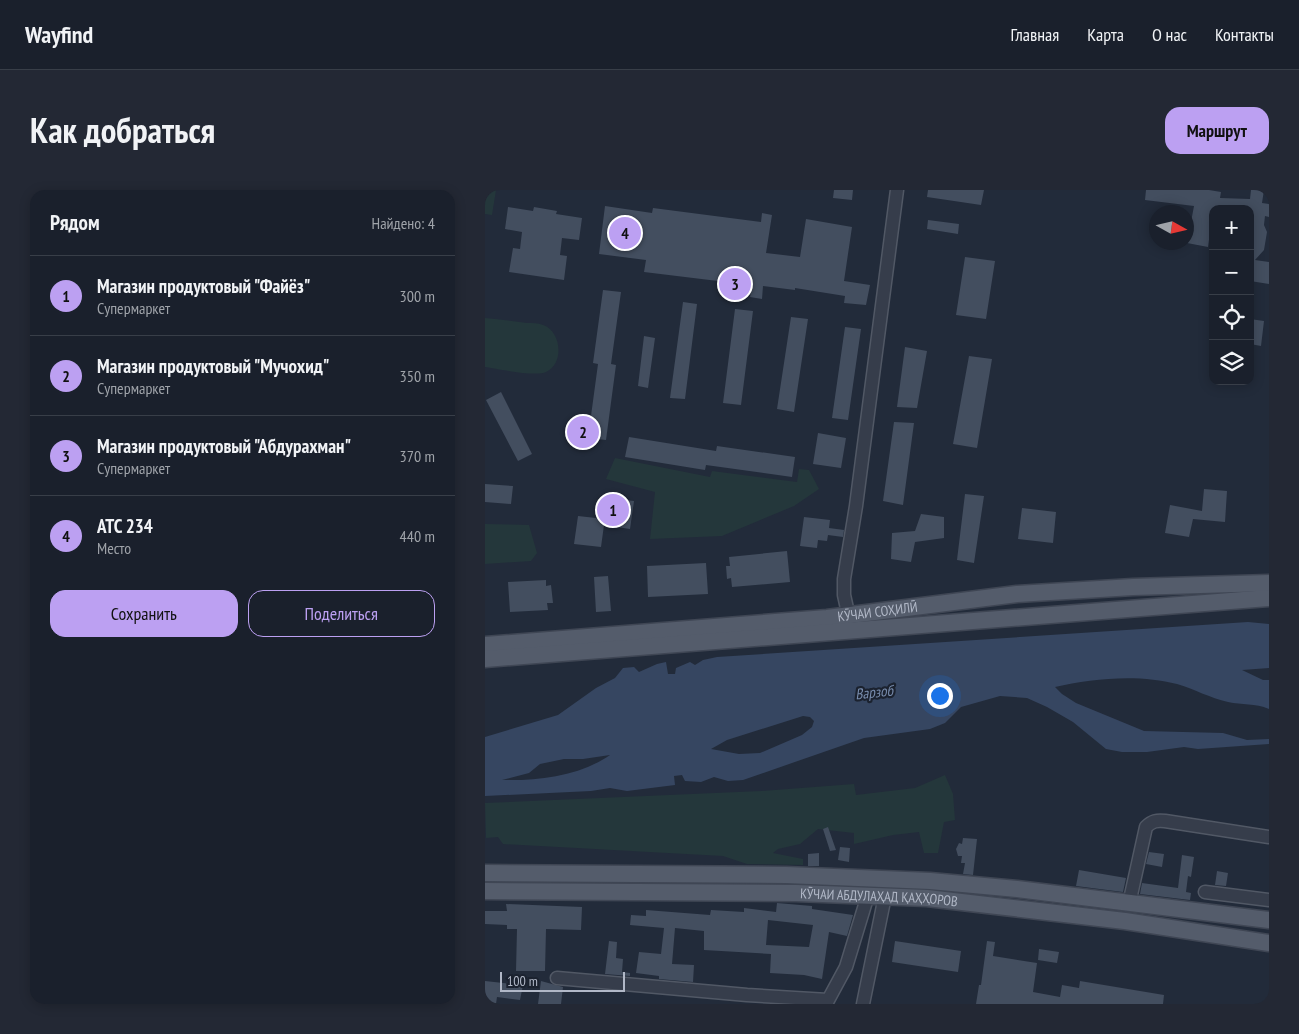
<!DOCTYPE html>
<html lang="ru">
<meta charset="utf-8">
<style>
:root{--surface:#1a202c;--page:#232834;--text:#f1f3f6;--muted:#9fa3a9;--line:#383e48;--accent:#bca0f2}
body{margin:0;font-family:"PT Sans Narrow",sans-serif;background:var(--page);color:var(--text)}
.controls{position:absolute;right:15px;top:15px;display:grid;overflow:hidden;border-radius:10px;box-shadow:0 2px 12px #0003}
.controls button{width:45px;height:45px;display:grid;place-items:center;padding:0;border:0;border-bottom:1px solid var(--line);background:var(--surface);color:var(--text);font:25px sans-serif}
.compass{position:absolute;left:664px;top:15px;width:45px;height:45px;border-radius:50%;background:var(--surface);box-shadow:0 2px 12px #0003;rotate:98deg}
.scale{position:absolute;left:15px;bottom:12px;width:125px;box-sizing:border-box;padding-left:5px;border:2px solid #b1b8c7;border-top:0;font-size:14px;line-height:18px;white-space:nowrap;color:#b1b8c7;-webkit-text-stroke:4px #1b222f;paint-order:stroke}
.you{position:absolute;left:454px;top:505px;width:18px;height:18px;margin:-12px;border:4px solid #fff;border-radius:50%;background:#1a73e8;box-shadow:0 0 0 8px #1a73e833}
.badge{display:grid;place-items:center;width:32px;height:32px;border-radius:50%;background:var(--accent);color:#111;font-size:16px;font-weight:700}
.pin{position:absolute;translate:-50% -50%;border:2px solid #fff;box-shadow:0 1px 5px #0006}
.list{margin:0;padding:0;list-style:none}
h2{display:flex;justify-content:space-between;align-items:center;height:65px;margin:0;padding:0 20px;font-size:21px}
h2 small{font-size:16px;font-weight:400;color:var(--muted)}
.list li{display:grid;grid-template-columns:32px 1fr auto;gap:15px;align-items:center;box-sizing:border-box;height:80px;padding:0 20px;border-top:1px solid var(--line)}
.list b{display:block;font-size:19px;white-space:nowrap}
.list p{margin:0;font-size:16px;white-space:nowrap;color:var(--muted)}
.list em{font-size:16px;font-style:normal;color:var(--muted)}
.actions{display:flex;gap:10px;padding:15px 20px}
.actions a{flex:1;padding:11px 0;border:1px solid var(--accent);border-radius:15px;text-align:center;font-size:18px;color:var(--accent)}
.actions .main{background:var(--accent);color:#111}
.icon{flex:none;width:28px;height:28px;fill:none;stroke:currentColor;stroke-width:2;stroke-linecap:round;stroke-linejoin:round}
.map{position:relative;flex:none;width:784px;height:814px;overflow:hidden;border-radius:15px}
header{display:flex;align-items:center;gap:30px;box-sizing:border-box;height:70px;padding:0 25px;background:var(--surface);border-bottom:1px solid var(--line)}
header strong{font-size:24px}
nav{display:flex;gap:28px;margin-inline-start:auto;font-size:18px}
.intro{display:flex;align-items:center;justify-content:space-between;box-sizing:border-box;height:120px;padding:0 30px}
h1{margin:0;font-size:35px}
.button{padding:12px 22px;border-radius:15px;background:var(--accent);color:#111;font-size:18px;font-weight:700}
main{display:flex;gap:30px;padding:0 30px}
aside{flex:1;background:var(--surface);border-radius:15px;box-shadow:0 2px 12px #0003}
.map>svg:first-child{display:block}
.green{fill:#24373b}
.water{fill:#364661;fill-rule:evenodd}
.building{fill:#434e5f;fill-rule:evenodd}
.lines{fill:none;stroke-linecap:round;stroke-linejoin:round}
.minor-casing{stroke:#515865;stroke-width:15}
.major-casing{stroke:#3f4654;stroke-width:19}
.minor{stroke:#363d4b;stroke-width:12}
.major{stroke:#545c6b;stroke-width:16}
.labels{text-anchor:middle;dominant-baseline:central;stroke-width:4.5;stroke-linejoin:round;paint-order:stroke}
.street-label{font-size:14px;fill:#b1b8c7;stroke:#1b222f}
.water-label{font-size:15px;font-style:italic;fill:#798dae;stroke:#1b222f}
</style>
<header>
<strong>Wayfind</strong>
<nav><a>Главная</a><a>Карта</a><a>О нас</a><a>Контакты</a></nav>
</header>
<div class="intro"><h1>Как добраться</h1><a class="button">Маршрут</a></div>
<main>
<aside>
<h2>Рядом<small>Найдено: 4</small></h2>
<ul class="list">
<li><span class="badge">1</span><div><b>Магазин продуктовый &quot;Файёз&quot;</b><p>Супермаркет</p></div><em>300 m</em></li>
<li><span class="badge">2</span><div><b>Магазин продуктовый &quot;Мучохид&quot;</b><p>Супермаркет</p></div><em>350 m</em></li>
<li><span class="badge">3</span><div><b>Магазин продуктовый &quot;Абдурахман&quot;</b><p>Супермаркет</p></div><em>370 m</em></li>
<li><span class="badge">4</span><div><b>АТС 234</b><p>Место</p></div><em>440 m</em></li>
</ul>
<div class="actions"><a class="main">Сохранить</a><a>Поделиться</a></div>
</aside>
<div class="map">
<svg width="784" height="814" viewBox="0 0 784 814">
<rect width="100%" height="100%" fill="#222b3a"/>
<path class="green" d="M0,0h11l-4,25 -7,-1z
M0,128c14,1 28,3 42,5 5,0 11,0 16,2 18,6 22,38 3,47 -10,5 -48,-3 -61,-5z
M130,268l95,19 2,-6 85,11 2,-13 10,1 10,19 -25,17 -72,30 -72,3 5,-47 -49,-13z
M0,334l44,1 8,28 -6,8 -46,3z
M460,585l8,19 2,26 -11,2 -6,31h-14l-5,-21 -26,3 -39,9v-11l-36,-4 -18,15 -22,5 -5,4 30,6v6l-56,-1 -24,-8 -220,-12 -5,-7 -12,1 -1,-35 276,-12 93,-7 2,11 59,-7z"/>
<path class="water" d="M763,432l21,2v44l-27,2 21,10h6v29c-14,-6 -27,-4 -41,-7 -18,-4 -34,-13 -51,-18 -37,-10 -85,-6 -122,3l7,7 14,9 68,28 79,2 24,7 22,-1v5l-71,5 -14,-2 -37,5h-25l-16,-3 -33,-27 -26,-15 -20,-9 -27,-2 -39,11 -16,16 -15,6 -66,9 -121,42 -15,1 -14,-4 -13,5 -16,-1 -3,-6 -8,1 1,9 -48,6 -17,-3 -19,3 -106,5v-59l73,-22 38,-27 19,-10 8,-10 11,-1 5,5 18,-8 9,-2 2,12h7l1,-6 14,-6 5,3 8,-5 14,-3zM318,526l7,1 4,4 -2,6 -10,8 -42,18 -21,1 -28,-5 16,-9zM125,565c-30,21 -72,26 -108,25l27,-7 11,-9 24,-5h19z"/>
<path class="building" d="M349,0h19l-1,10 -19,-2z
M443,0h56l-3,15 -54,-8z
M661,0h63l12,2 -1,6 30,1 1,-9h13l-2,13 7,1v13l-4,-1 -1,9 3,7 -3,18 -9,10 14,2v22l-19,-3v-72h-37l-5,38 -21,-4 7,-37 -49,-6z
M120,16l47,7 1,-5 108,14 1,-9 10,2 -6,38 34,4 6,-38 46,8 -8,54 26,4 -4,20 -22,-2 1,-7 -50,-8v2l-32,-4 -1,13 -12,-2 2,-12 -15,-2 -2,6 -10,-2 1,-5 -82,-10 2,-12 -47,-6z
M23,17l25,4 1,-4 23,4 -1,3 26,4 -3,22 -17,-2 -2,17 7,1 -3,24 -55,-8 4,-24 7,1 2,-17 -17,-3z
M443,30l31,4 -1,10 -31,-5z
M480,67l30,4 -9,58 -30,-4z
M118,100l18,2 -10,72 5,1 -10,75 -18,-2 10,-74 -5,-1z
M198,112l14,2 -12,95 -15,-1z
M250,119l18,2 -12,94 -18,-2z
M306,127l17,2 -14,93 -17,-3z
M765,129l14,2 -3,25 -11,-2z
M360,137l16,2 -13,91 -16,-2z
M159,146l11,2 -7,50 -10,-2z
M420,157l22,4 -10,57 -20,-1z
M484,166l23,3 -15,89 -24,-4z
M16,202l31,62 -14,7 -32,-61z
M409,232l20,1 -11,82 -20,-4z
M333,243l28,5 -5,30 -28,-4z
M144,247l87,14 1,-5 78,11 -3,20 -86,-12 -1,5 -80,-13z
M0,294l28,2 -2,18 -26,-2z
M719,299l23,2 -2,31 -32,-3 -4,18 -24,-4 5,-28 32,6z
M480,304l19,2 -10,67 -17,-3z
M123,308l26,3 -4,28 -26,-4 -3,22 -27,-3 4,-28 27,3z
M537,318l34,4 -3,31 -35,-4z
M436,324l23,3v21l-29,4 -4,20 -20,-3 1,-26 23,-2z
M319,327l26,3 -1,8 15,2 -1,7 -15,-2 -1,6 -9,-1 -1,8 -17,-2z
M302,361l3,31 -58,5 -1,-9 -4,1 -1,-13h4l-1,-9z
M221,373l2,31 -60,3 -1,-31z
M123,386l3,35 -15,1 -2,-35z
M61,390v6l5,-1 2,18h-6l1,7 -38,2 -2,-30z
M343,637l8,23 -6,1 -7,-22z
M478,648l14,1 -4,36 -10,-1 2,-11h-4l1,-7h-4l-2,-7 3,-6 3,1z
M355,657l10,1 -1,14 -11,-2z
M664,662l15,2 -2,13 -16,-3z
M334,663v13h-11v-12z
M697,665l12,2 -3,20 -3,-1 -2,16 5,1 -1,7 -50,-6 2,-11 36,5z
M594,680l47,8 -3,14 -47,-6z
M732,681l11,2 -2,13 -11,-1z
M292,713l35,3v3l41,6 -6,21 -18,-4 -7,47 -18,-4 -34,-2 1,-19 -67,-4v-19l-29,-3 -3,36 22,1 -1,17 -34,-3v-3l-23,-3 3,-21 22,2 3,-26 -34,-3 1,-10 15,1v-6l64,5 1,-5 33,2v-4l32,4zM283,730l45,5 -4,22 -43,-2z
M21,714l76,3 -1,23 -35,-1 -1,42h-29l1,-42h-10v-4l-22,-1v-13h22z
M124,751l8,1 -1,16 7,1 -1,13 8,1v3l-25,-2z
M410,751l66,10 -3,21 -66,-10z
M502,751l8,1 -2,14 44,7 -4,29 27,5 2,-12 17,3 1,-7 84,14 -1,9h-187l3,-19h2z
M554,759l20,3 -2,11 -19,-3z
M0,791l38,4 -3,15 -23,-3 -1,7h-11z
M56,791l22,6 -2,17h-23z"/>
<g class="lines">
<g class="minor-casing">
<path id="minor" d="M365,432l-6,-27v-16l12,-73 41,-316
M720,702l64,8
M644,714l17,-77c6,-6 11,-7 19,-6l104,16
M72,788l190,17 81,5
M341,814l20,-37 22,-72
M378,814l22,-108"/>
</g>
<g class="major-casing">
<g id="major">
<path id="s1" d="M0,455l342,-27 190,-24 116,-7 136,-4"/>
<path d="M0,469l784,-61"/>
<path d="M0,683l301,2 144,6 87,8 252,31"/>
<path id="s2" d="M0,701l311,2 131,5 198,23 144,22"/>
</g>
</g>
<use href="#minor" class="minor"/>
<use href="#major" class="major"/>
</g>
<g class="labels">
<g class="street-label">
<text stroke="none"><textPath href="#s1" startOffset="394">КӮЧАИ СОҲИЛӢ</textPath></text>
<text stroke="none"><textPath href="#s2" startOffset="394">КӮЧАИ АБДУЛАҲАД ҚАҲҲОРОВ</textPath></text>
</g>
<g class="water-label">
<text transform="translate(389 502) rotate(-6)">Варзоб</text>
</g>
</g>
</svg>
<div class="controls">
<button>+</button>
<button>−</button>
<button><svg class="icon" aria-label="locate" viewBox="0 0 24 24"><circle cx="12" cy="12" r="6"/><path d="M12 2v4M12 18v4M2 12h4M18 12h4"/></svg></button>
<button><svg class="icon" aria-label="layers" viewBox="0 0 24 24"><path d="M12 4l9 5-9 5-9-5zM3 14l9 5 9-5"/></svg></button>
</div>
<svg class="compass" viewBox="-18 -18 36 36"><path d="M0-13l5 13h-10z" fill="#e53935"/><path d="M0 13l5-13h-10z" fill="#9fa3a9"/></svg>
<div class="scale">100 m</div>
<div class="you"></div>
<div class="pin badge" style="left:128px;top:320px">1</div>
<div class="pin badge" style="left:98px;top:242px">2</div>
<div class="pin badge" style="left:250px;top:94px">3</div>
<div class="pin badge" style="left:140px;top:43px">4</div>
</div>
</main>
